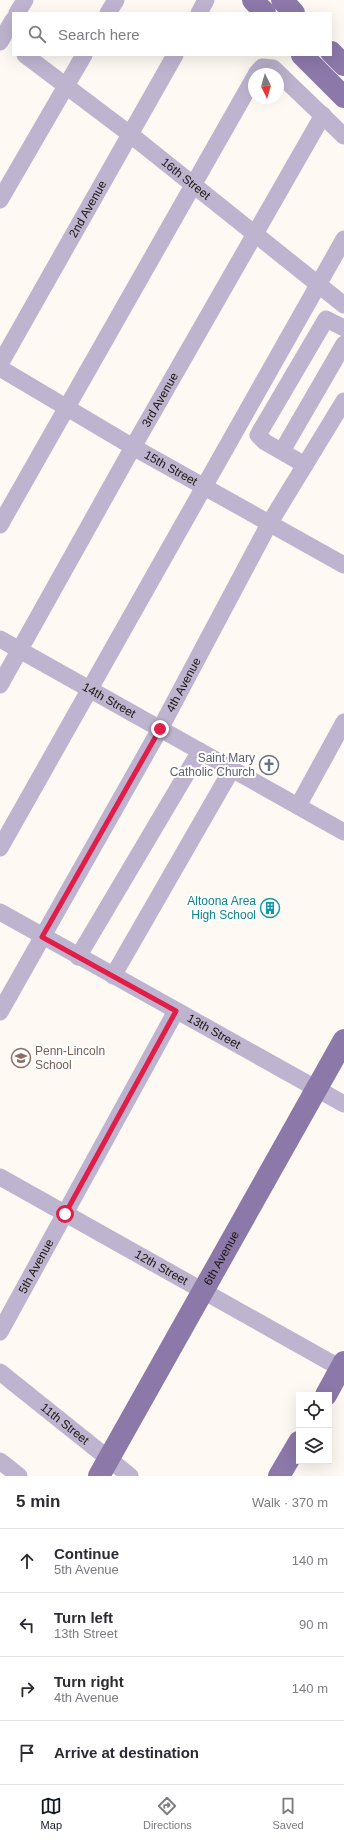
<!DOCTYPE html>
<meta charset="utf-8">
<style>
:root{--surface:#fff;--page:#f2f2f3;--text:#2b2b33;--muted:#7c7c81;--line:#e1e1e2;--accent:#111827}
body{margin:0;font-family:Arial,sans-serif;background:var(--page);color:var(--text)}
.controls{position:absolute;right:12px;bottom:12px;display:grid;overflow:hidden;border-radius:0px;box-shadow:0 4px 16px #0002}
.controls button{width:36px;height:36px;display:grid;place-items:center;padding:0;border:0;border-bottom:1px solid var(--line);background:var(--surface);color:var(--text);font:20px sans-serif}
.compass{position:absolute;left:248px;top:68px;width:36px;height:36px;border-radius:50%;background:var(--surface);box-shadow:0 4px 16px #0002;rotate:175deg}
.stop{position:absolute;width:12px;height:12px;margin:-9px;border:3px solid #e11d48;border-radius:50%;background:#fff}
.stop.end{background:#e11d48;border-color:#fff;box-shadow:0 1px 4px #0008}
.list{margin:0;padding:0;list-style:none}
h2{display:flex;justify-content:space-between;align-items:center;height:52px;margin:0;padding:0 16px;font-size:17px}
h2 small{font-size:13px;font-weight:400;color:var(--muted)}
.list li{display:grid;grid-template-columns:26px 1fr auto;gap:12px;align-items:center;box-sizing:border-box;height:64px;padding:0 16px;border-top:1px solid var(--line)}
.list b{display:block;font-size:15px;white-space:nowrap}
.list p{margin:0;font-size:13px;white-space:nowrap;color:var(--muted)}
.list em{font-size:13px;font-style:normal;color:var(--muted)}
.icon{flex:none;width:22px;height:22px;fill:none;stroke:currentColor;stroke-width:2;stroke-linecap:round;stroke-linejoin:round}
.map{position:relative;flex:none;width:344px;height:1476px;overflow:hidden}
.search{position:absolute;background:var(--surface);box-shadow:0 4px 16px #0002;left:12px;right:12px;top:12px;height:44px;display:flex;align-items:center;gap:10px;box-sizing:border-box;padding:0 14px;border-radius:0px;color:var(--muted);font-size:15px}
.sheet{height:308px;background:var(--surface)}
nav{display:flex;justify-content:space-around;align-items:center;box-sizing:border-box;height:56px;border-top:1px solid var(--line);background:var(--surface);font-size:11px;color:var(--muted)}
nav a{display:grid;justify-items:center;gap:2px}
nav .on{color:var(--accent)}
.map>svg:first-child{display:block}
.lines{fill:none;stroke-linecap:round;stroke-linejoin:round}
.minor{stroke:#beb4cf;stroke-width:17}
.major{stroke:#8c78a9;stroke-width:22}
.route{stroke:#e11d48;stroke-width:5}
.labels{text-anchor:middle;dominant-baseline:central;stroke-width:4;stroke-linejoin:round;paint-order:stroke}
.street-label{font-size:12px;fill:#1a1510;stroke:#fff}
.worship-label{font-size:12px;fill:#5b616d;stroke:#fff;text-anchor:end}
.culture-label{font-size:12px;fill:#0d838f;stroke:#fff;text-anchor:end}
.education-label{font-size:12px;fill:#785e54;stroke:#fff;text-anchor:start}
</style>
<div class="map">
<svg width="344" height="1476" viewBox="0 0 344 1476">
<rect width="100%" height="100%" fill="#fff9f3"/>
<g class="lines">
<g class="minor">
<path d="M17,13l8,-13"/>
<path d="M108,13l8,-13"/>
<path d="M199,13l7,-13"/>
<path d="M0,42l13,-22"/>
<path id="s1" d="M25,55l106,80 213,170"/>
<path d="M256,74l6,-7 11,1 71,68"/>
<path d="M0,200l84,-145"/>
<path id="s2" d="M0,364l175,-309"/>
<path id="s3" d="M0,368l133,79 211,118"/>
<path d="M282,451l62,-107"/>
<path d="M305,465l-40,-23 -7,-7 68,-116 18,9"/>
<path d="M0,525l254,-447"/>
<path id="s4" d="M0,639l344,193"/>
<path id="s5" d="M0,685l133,-238 190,-332"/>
<path d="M298,806l46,-84"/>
<path d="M0,848l344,-609"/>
<path id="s6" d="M0,912l344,192"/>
<path d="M78,957l122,-206"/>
<path d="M113,976l119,-207"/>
<path id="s7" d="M0,1012l160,-283 109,-205 75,-123"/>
<path id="s8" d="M0,1177l344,193"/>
<path id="s9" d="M0,1332l176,-321"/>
<path id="s10" d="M0,1372l130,104"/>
<path d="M0,1461l19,15"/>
</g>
<g class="major">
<path d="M253,0l12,13"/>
<path d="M282,0l12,13"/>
<path d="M331,52l13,13"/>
<path d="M302,55l42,42"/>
<path d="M326,1395l18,-33"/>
<path id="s11" d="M99,1476l245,-436"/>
<path d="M279,1476l20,-34"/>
</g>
</g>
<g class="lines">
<path class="route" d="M65,1214l111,-203 -134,-74 118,-208"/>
</g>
<defs>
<g id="church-ring" transform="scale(1)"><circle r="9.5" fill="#fff" stroke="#6b7280" stroke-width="1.5"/><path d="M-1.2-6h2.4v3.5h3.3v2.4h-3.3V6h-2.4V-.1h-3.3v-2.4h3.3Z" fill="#6b7280"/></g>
<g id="building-ring" transform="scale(1)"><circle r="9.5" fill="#fff" stroke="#0f9aa8" stroke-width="1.5"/><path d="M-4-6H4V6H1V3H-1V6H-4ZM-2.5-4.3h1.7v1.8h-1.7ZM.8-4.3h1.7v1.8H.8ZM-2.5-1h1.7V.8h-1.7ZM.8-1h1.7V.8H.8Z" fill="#0f9aa8"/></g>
<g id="school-ring" transform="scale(1)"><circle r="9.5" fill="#fff" stroke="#8d6e63" stroke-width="1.5"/><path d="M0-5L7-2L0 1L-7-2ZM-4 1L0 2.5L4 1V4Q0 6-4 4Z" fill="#8d6e63"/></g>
</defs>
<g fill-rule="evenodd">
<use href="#church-ring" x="269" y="765"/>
<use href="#building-ring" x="270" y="908"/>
<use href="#school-ring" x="21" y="1058"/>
</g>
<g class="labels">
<g class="street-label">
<text stroke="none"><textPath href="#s1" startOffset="203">16th Street</textPath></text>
<text stroke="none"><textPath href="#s2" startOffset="178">2nd Avenue</textPath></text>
<text stroke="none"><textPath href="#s5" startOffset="327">3rd Avenue</textPath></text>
<text stroke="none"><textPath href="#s3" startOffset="198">15th Street</textPath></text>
<text stroke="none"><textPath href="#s7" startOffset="375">4th Avenue</textPath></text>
<text stroke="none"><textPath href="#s4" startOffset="125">14th Street</textPath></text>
<text stroke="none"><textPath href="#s6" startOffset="245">13th Street</textPath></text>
<text stroke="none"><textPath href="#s11" startOffset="250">6th Avenue</textPath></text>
<text stroke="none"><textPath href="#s9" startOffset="75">5th Avenue</textPath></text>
<text stroke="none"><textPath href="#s8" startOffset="185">12th Street</textPath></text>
<text stroke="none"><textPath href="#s10" startOffset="83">11th Street</textPath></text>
</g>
<g class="worship-label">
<text x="255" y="758">Saint Mary<tspan x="255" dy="14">Catholic Church</tspan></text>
</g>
<g class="culture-label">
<text x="256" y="901">Altoona Area<tspan x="256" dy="14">High School</tspan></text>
</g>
<g class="education-label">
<text x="35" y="1051">Penn-Lincoln<tspan x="35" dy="14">School</tspan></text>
</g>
</g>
</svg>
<div class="controls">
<button><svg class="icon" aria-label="locate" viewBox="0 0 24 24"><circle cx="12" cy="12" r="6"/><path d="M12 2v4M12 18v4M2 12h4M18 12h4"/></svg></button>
<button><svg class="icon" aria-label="layers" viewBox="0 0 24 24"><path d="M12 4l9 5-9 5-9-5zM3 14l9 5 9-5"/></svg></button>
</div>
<svg class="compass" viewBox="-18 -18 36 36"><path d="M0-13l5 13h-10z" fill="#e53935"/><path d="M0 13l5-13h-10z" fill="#7c7c81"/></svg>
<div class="stop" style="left:65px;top:1214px"></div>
<div class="stop end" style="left:160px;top:729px"></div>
<div class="search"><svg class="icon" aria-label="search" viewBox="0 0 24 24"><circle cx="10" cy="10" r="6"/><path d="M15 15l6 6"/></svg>Search here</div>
</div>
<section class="sheet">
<h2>5 min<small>Walk · 370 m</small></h2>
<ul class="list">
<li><svg class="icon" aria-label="ahead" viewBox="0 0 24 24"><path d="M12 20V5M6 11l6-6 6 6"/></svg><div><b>Continue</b><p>5th Avenue</p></div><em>140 m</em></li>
<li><svg class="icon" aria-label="left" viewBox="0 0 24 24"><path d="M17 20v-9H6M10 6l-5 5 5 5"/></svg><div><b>Turn left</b><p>13th Street</p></div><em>90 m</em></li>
<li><svg class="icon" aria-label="right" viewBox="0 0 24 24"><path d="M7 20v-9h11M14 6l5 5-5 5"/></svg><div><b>Turn right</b><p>4th Avenue</p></div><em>140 m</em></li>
<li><svg class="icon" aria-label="arrive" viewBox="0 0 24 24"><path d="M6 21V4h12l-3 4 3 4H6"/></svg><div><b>Arrive at destination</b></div></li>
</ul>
</section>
<nav>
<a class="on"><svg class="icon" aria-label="map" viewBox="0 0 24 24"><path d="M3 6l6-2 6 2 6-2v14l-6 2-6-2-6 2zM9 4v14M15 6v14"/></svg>Map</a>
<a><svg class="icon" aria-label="directions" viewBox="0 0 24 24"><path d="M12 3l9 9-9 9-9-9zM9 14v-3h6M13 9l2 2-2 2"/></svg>Directions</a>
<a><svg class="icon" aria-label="saved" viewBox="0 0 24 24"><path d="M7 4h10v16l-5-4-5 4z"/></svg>Saved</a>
</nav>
